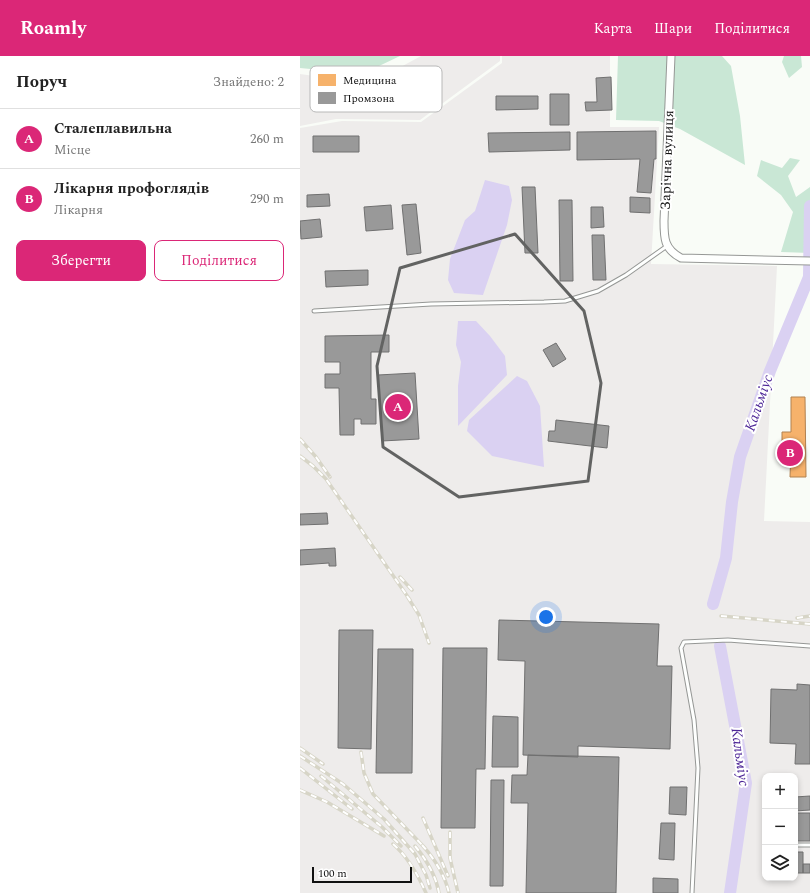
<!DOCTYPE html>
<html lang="uk">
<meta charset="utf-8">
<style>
:root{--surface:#fff;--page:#f6f6f6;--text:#222;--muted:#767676;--line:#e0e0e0;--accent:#db2777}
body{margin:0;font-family:Spectral,serif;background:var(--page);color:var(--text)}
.controls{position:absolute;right:12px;bottom:12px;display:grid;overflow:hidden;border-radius:8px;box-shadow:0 2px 6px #0003}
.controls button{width:36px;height:36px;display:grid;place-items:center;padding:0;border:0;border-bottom:1px solid var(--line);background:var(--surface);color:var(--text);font:20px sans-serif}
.scale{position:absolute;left:12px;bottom:10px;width:100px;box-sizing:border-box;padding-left:4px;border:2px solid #111;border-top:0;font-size:11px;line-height:14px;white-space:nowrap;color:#111;-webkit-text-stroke:3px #fff;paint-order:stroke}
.you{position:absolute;left:246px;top:561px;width:14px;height:14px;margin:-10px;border:3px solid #fff;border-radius:50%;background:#1a73e8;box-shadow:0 0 0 6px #1a73e833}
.badge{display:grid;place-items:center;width:26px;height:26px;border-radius:50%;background:var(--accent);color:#fff;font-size:13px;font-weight:700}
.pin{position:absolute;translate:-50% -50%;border:2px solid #fff;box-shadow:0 1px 4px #0006}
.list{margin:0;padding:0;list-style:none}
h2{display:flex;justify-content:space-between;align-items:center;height:52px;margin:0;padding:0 16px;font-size:17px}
h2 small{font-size:13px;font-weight:400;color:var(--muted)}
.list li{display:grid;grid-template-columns:26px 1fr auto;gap:12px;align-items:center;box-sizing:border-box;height:60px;padding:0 16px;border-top:1px solid var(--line)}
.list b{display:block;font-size:15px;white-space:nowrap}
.list p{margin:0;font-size:13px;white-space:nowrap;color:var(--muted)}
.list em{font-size:13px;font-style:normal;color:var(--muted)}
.actions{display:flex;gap:8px;padding:12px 16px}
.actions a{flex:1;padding:9px 0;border:1px solid var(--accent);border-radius:8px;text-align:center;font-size:14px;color:var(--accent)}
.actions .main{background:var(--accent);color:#fff}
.icon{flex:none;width:22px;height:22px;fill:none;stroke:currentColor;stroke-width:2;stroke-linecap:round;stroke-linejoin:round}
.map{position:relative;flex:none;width:510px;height:837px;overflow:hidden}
header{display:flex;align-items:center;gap:24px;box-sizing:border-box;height:56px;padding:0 20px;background:var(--accent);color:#fff}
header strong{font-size:19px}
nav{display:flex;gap:22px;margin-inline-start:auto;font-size:14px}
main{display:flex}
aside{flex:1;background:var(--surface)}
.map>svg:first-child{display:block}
.industrial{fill:#eeeceb;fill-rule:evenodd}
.forest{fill:#c9e7d5}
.water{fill:#dad1f2}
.health{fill:#f6b26b;stroke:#b18250}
.industry{fill:#999;stroke:#707070}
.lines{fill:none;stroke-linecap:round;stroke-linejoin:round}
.stream{stroke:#dad1f2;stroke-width:2}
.river{stroke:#dad1f2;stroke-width:12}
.service-casing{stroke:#959795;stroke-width:5}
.tertiary-casing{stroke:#959795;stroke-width:9}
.service{stroke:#fefffe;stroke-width:3}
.tertiary{stroke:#fefffe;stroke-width:7}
.rail-casing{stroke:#d7d5c7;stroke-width:3.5}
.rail{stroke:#fff;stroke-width:2;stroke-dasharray:6;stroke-linecap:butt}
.marked{fill:none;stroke:#626362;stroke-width:3;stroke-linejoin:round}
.labels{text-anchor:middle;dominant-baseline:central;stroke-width:4;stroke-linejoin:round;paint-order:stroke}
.street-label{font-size:14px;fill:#111;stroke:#fff}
.water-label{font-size:15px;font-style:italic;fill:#4d2697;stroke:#fff}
.key{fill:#fff;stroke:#b8b8b8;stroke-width:1}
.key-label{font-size:11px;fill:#111}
</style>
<header>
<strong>Roamly</strong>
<nav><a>Карта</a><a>Шари</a><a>Поділитися</a></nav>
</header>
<main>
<aside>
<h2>Поруч<small>Знайдено: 2</small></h2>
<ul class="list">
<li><span class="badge">A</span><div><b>Сталеплавильна</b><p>Місце</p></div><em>260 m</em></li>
<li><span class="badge">B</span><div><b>Лікарня профоглядів</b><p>Лікарня</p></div><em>290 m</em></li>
</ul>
<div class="actions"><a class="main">Зберегти</a><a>Поділитися</a></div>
</aside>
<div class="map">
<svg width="510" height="837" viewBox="0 0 510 837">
<rect width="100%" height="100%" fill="#f9fcf7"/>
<path class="industrial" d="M121,0h79v5l-80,59 -84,-1 -36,7v-52l36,5 36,-3 25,-7z
M202,0h108v71h49l-8,137 126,2 -13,255 46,1v371h-510v-765l42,-7 79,1 81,-59zM465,720h30v102h-30z"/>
<path class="forest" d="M0,0h100l-21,10 -58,4 -21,-2z
M318,0h104l9,10 9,50 5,49 -65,-36 -21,-8 -43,-1z
M484,0h17l1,11 -13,11 -7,-16z
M490,102l10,2 -12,16 8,21 14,-10v-15v81l-29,-1 12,-40 -12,-17 -24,-19 4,-16 21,8z"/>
<path class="water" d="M185,124l24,6 3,14 -5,25 -24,70 -29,-2 -6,-13 2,-21 15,-39 10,-9z
M158,265h18l14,15 15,20 2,19 -49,51v-40l3,-24 -5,-17z
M217,320l10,5 13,25 4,61 -52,-11 -25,-25 2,-11z"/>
<path class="health" d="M491,341h14l1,80h-16l1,-29h-9v-16h9z"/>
<path class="industry" d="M311,21l1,33 -26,1 -1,-9h12l-1,-24z
M250,38h19v31h-19z
M196,40h42v13l-42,1z
M356,75v28h-2l-3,34 -14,-1 3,-33 -63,1v-28z
M270,76v18l-81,2 -1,-19z
M13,80h46v16h-46z
M222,131h13l3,66h-13z
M29,138l1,12 -23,1v-12z
M330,141l20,1v15l-20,-1z
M259,144h13l1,81h-13z
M116,148l5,49 -14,2 -5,-50z
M91,149l2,24 -27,2 -2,-24z
M291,151h12l1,20 -13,1z
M20,163l2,18 -21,2 -1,-18z
M292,179h12l2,45h-13z
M68,214v15l-42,2 -1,-16z
M89,279v17h-18v47h5v25h-15v-5h-7v16h-14l-1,-47h-14v-14h15v-12h-15v-26z
M256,287l10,16 -13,8 -10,-17z
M115,317l4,66 -37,2 -4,-66z
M256,364l53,6 -2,22 -59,-7 1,-10h6z
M27,457l1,11 -28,1v-11z
M35,492l1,18h-7v-3l-29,2v-15z
M199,564l160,4 -2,42h15l-2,83 -92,-3v11l-55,-2 2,-94 -27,-1z
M39,574h34l-2,119 -33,-1z
M143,592h44l-2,121h-9l-1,59h-34z
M78,593h35l-1,124h-36z
M497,628l13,1v79h-15l1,-20 -26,-1 1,-54 26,1z
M193,660l25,1v50h-26z
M228,699l91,2 -3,136h-90l2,-90h-17l1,-28h15z
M191,724h13l-1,106h-13z
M370,731h17l-1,28 -17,-1z
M510,740v14l-15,1v-14z
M495,757h15v28h-13v-16h-2z
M361,767h14l-1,37 -15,-1z
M495,796h8v21h-8z
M503,808h7v9h-7z
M353,822l25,1v14h-25z"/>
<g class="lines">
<path class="stream" d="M509,189h1"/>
<path class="river" d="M413,548l13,-46 6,-56 8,-45 30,-86 39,-94 1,-71
M420,590l26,137 -16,110"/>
<g class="service-casing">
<path id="service" d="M14,255l117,-7 113,-2 21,-1 33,-10 28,-16 41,-29
M495,789h15
M392,837l6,-125 -4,-48 -13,-72 3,-6 44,-2 82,6"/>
</g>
<g class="tertiary-casing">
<path id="tertiary" d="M371,0l-7,165c0,17 0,28 17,37l129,3"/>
</g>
<use href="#service" class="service"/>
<use href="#tertiary" class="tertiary"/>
<g class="rail-casing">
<path id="rail" d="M0,383l16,18 14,20
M0,400l13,10 13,13 84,121
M100,521l12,13
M107,540l12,19 10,28
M421,560l89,8
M497,562l13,-2
M0,692l23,16
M61,696l3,21 9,21 52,54
M0,700l43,28 41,35 31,35 11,21 4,13
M0,712l52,41
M21,720l61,51 19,19
M0,734l27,12 57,34
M123,762l25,58
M150,776v26l8,35
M93,788c15,13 25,31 33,49
M122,789c12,13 23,31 27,48
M115,790c11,13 21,30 24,47"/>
</g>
<use href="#rail" class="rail"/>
</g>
<path class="marked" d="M215,178l69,77 17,72 -13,98 -129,16 -76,-50 -6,-81 23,-98z"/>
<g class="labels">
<g class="street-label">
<text transform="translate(367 104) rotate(-88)">Зарічна вулиця</text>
</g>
<g class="water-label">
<text transform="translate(459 347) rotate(-71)">Кальміус</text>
<text transform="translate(440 701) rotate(82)">Кальміус</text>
</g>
</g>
<rect x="10" y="10" width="132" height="46" rx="6" class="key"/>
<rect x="18" y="18" width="18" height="12" fill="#f6b26b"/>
<rect x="18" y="36" width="18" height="12" fill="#999"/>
<g class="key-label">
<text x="43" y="28">Медицина</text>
<text x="43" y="46">Промзона</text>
</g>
</svg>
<div class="controls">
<button>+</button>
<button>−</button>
<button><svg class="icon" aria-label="layers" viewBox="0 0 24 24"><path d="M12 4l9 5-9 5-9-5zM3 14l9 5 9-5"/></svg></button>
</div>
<div class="scale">100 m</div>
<div class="you"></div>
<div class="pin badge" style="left:98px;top:351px">A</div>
<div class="pin badge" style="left:490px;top:397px">B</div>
</div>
</main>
